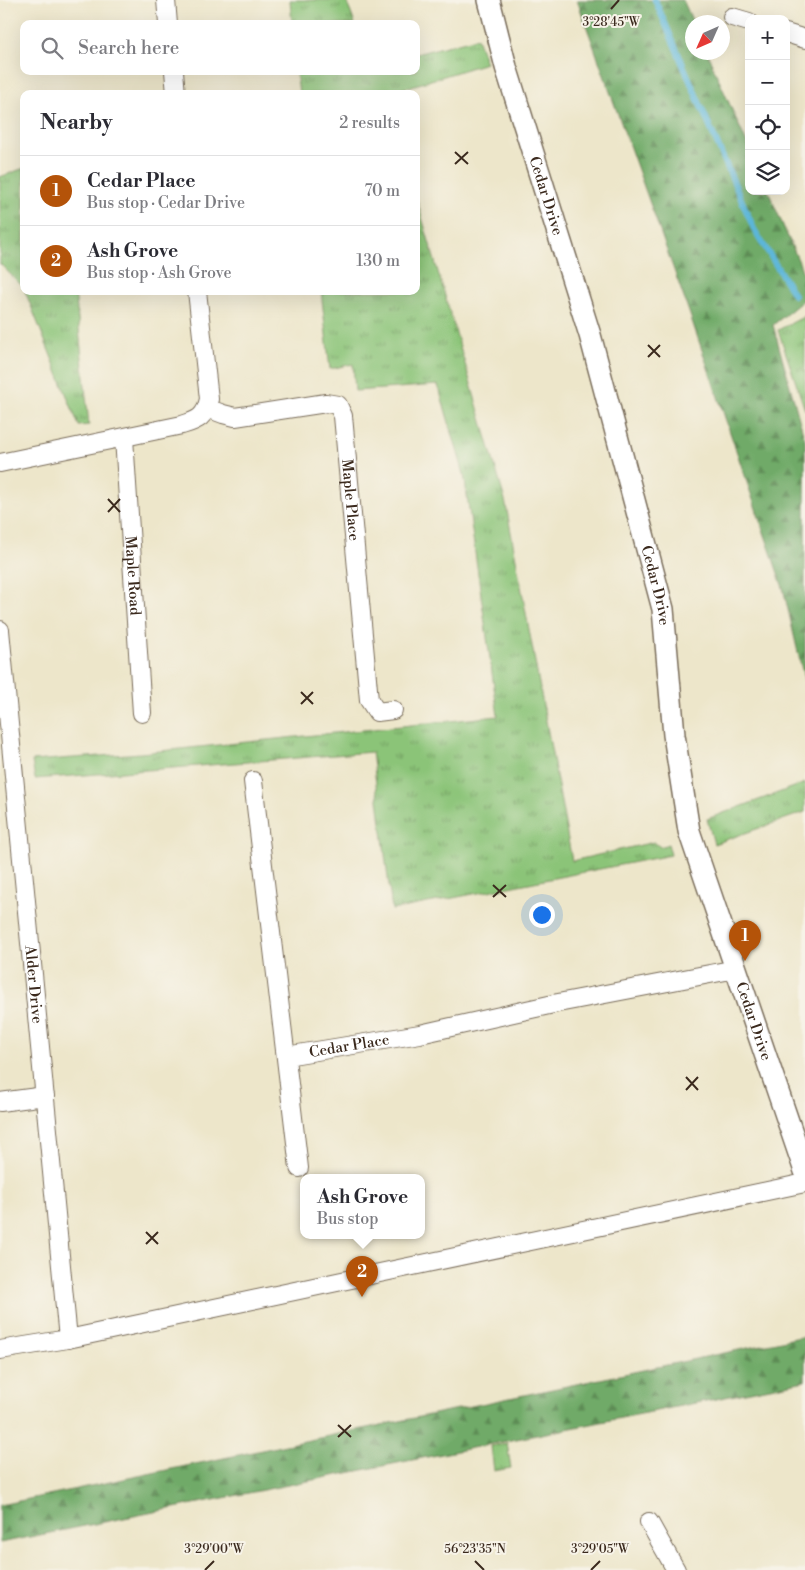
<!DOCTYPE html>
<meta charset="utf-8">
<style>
:root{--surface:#fff;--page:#f2f2f3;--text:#2b2b33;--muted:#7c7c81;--line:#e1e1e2;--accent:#b45309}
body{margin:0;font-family:"Libre Bodoni",serif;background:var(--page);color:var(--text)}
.controls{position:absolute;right:15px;top:15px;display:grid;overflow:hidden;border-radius:10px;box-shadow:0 5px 20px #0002}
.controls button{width:45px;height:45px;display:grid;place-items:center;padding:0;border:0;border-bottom:1px solid var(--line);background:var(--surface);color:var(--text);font:25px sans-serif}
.compass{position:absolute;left:685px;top:15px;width:45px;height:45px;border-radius:50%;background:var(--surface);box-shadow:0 5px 20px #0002;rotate:225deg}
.you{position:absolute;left:541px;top:914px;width:18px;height:18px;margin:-12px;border:4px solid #fff;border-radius:50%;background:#1a73e8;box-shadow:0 0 0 8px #1a73e833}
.badge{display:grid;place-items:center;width:32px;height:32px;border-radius:50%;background:var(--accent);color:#fff;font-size:16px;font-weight:700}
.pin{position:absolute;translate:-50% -41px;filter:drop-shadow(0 1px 2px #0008)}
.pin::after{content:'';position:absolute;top:26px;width:18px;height:15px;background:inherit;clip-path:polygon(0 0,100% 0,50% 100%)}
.popup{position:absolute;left:300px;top:1174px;width:125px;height:65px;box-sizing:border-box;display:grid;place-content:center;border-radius:10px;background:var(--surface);filter:drop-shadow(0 1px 4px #0005);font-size:16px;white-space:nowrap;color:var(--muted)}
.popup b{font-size:19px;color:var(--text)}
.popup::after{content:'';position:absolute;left:50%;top:100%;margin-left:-10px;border:10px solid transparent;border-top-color:var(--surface)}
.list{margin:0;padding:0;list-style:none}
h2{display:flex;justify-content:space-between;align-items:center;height:65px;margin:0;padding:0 20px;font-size:21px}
h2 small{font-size:16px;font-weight:400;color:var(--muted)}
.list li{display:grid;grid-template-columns:32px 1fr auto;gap:15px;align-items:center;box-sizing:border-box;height:70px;padding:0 20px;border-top:1px solid var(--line)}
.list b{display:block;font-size:19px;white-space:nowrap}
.list p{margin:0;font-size:16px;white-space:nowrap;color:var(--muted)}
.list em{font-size:16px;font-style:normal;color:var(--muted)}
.icon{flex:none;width:28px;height:28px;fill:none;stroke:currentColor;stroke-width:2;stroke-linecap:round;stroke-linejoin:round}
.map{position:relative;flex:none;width:805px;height:1570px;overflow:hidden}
.search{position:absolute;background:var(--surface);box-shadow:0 5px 20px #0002;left:20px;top:20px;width:400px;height:55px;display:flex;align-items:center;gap:12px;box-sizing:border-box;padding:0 18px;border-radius:10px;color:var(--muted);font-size:19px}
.panel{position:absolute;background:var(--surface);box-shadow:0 5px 20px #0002;left:20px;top:90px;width:400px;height:205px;border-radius:10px}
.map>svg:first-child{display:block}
.grass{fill:url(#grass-tufts);stroke:#63774b}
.forest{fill:url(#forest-firs);stroke:#566a43}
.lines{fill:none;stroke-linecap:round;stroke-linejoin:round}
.stream{stroke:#5bb6d9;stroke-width:6}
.minor-casing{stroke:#796c5a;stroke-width:20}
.tertiary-casing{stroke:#796c5a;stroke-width:24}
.minor{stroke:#fff;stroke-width:18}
.tertiary{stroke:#fff;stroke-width:21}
.ticks{fill:none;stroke:#3b2a1e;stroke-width:2}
.labels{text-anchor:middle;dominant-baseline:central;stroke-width:4;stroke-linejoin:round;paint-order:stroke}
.street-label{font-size:15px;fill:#3b2a1e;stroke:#f7f3e8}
.ticks-label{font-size:12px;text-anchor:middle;fill:#3b2a1e;stroke:#f7f3e8;stroke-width:4;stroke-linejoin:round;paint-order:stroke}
</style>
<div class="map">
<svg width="805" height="1570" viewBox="0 0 805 1570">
<defs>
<pattern id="grass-tufts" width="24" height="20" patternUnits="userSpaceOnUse" patternTransform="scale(1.25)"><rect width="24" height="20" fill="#8bc478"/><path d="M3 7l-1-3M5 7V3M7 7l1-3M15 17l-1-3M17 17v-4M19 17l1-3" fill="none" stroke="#739f62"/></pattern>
<pattern id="forest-firs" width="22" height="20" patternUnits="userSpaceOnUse" patternTransform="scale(1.25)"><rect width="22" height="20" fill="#70aa68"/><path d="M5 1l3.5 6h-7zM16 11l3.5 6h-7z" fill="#5d8b55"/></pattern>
</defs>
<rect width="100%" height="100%" fill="#f7f3e8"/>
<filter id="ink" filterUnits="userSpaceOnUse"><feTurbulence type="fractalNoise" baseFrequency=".02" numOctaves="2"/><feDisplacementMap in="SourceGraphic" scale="10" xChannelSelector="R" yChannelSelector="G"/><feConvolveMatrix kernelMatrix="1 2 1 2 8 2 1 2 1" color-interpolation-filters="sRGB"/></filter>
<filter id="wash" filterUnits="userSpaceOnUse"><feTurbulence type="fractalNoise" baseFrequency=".0096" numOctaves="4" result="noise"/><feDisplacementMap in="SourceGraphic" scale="20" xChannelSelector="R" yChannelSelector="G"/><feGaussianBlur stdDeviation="1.12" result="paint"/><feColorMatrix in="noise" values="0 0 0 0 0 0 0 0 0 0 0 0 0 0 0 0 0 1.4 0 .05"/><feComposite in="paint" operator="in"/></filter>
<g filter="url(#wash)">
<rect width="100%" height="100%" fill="#ede6ca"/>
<path class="grass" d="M290,0h56l9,24h-63z
M477,38l9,25 -100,31h-87l-3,-23h120v-17z
M24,168v121l-2,-3 -22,-22v-87z
M416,197l89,303 67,361 82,-19 6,5 8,-3 3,11 -279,55 -20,-158 -337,27 -3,-18 109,-8 357,-37 -34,-242 -26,-89 -83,6 -2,-27 -23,5 -9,-78h95z
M25,291h50l14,134 -10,1z
M805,316v94l-27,-80z
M805,783v29l-91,32 -7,-25z
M507,1443l4,25 -17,3 -3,-25z"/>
<path class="forest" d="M577,0h106l10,22 -1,30 15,1 42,95v43h19l31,71 6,17v20l-32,26 32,115v243l-22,-95 -94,-276z
M805,1336v45l-805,162v-38z"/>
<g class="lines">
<path class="stream" d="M655,0l99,229 40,66"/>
</g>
</g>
<g filter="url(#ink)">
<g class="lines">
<g class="minor-casing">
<g id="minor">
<path d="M166,0l2,24"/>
<path d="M732,17l17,5"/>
<path d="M786,33l19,6"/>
<path d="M174,71l2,23"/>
<path id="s1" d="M207,408l16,6 12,3 91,-14 12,2 5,11 26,284 8,12 16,-2"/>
<path id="s2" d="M124,438l18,275"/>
<path d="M0,463l182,-38c17,-5 23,-8 27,-26l-12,-108"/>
<path id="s3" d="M0,630l68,709"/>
<path d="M253,781l46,387"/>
<path id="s4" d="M286,1056l134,-22 138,-31 178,-34"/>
<path d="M0,1102l45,-6"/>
<path d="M0,1350l68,-11 737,-156"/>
<path d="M649,1522l27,48"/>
</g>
</g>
<g class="tertiary-casing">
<g id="tertiary">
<path id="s5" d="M489,0l17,67 84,268 73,274 11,126 15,96 116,340"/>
</g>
</g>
<use href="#minor" class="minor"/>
<use href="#tertiary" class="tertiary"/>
</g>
</g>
<path class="ticks" d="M611,9l8,-9M455,152l13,12M455,164l13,-12M648,345l12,12M648,357l12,-12M108,499l12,13M108,512l12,-13M301,692l12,12M301,704l12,-12M493,885l13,12M493,897l13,-12M686,1077l12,13M686,1090l12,-13M146,1232l12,12M146,1244l12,-12M338,1425l13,12M338,1437l13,-12M475,1561l9,9M205,1570l9,-9M591,1570l9,-9"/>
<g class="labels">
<g class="street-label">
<text stroke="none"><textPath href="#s5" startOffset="204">Cedar Drive</textPath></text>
<text stroke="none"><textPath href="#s1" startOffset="230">Maple Place</textPath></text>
<text stroke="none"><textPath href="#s2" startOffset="138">Maple Road</textPath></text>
<text stroke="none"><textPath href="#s5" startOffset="609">Cedar Drive</textPath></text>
<text stroke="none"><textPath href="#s3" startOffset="356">Alder Drive</textPath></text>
<text stroke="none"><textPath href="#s5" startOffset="1058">Cedar Drive</textPath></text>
<text stroke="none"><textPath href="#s4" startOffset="64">Cedar Place</textPath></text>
</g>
</g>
<g class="ticks-label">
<text x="611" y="26">3°28'45"W</text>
<text x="214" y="1553">3°29'00"W</text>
<text x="475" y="1553">56°23'35"N</text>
<text x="600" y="1553">3°29'05"W</text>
</g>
</svg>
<div class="controls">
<button>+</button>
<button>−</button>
<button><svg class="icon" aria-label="locate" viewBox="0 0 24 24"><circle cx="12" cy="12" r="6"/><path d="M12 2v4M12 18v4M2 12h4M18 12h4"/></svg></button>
<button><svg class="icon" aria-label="layers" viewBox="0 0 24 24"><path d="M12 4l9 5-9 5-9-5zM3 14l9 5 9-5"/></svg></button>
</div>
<svg class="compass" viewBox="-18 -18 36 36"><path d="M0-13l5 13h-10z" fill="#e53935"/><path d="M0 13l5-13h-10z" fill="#7c7c81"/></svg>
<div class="you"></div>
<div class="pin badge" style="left:745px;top:961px">1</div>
<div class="pin badge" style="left:362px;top:1297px">2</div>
<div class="popup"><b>Ash Grove</b>Bus stop</div>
<div class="search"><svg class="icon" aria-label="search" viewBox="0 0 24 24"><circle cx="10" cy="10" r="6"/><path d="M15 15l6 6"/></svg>Search here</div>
<section class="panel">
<h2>Nearby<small>2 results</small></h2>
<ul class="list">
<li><span class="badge">1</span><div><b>Cedar Place</b><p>Bus stop · Cedar Drive</p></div><em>70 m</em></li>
<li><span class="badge">2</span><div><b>Ash Grove</b><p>Bus stop · Ash Grove</p></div><em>130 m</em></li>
</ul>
</section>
</div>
